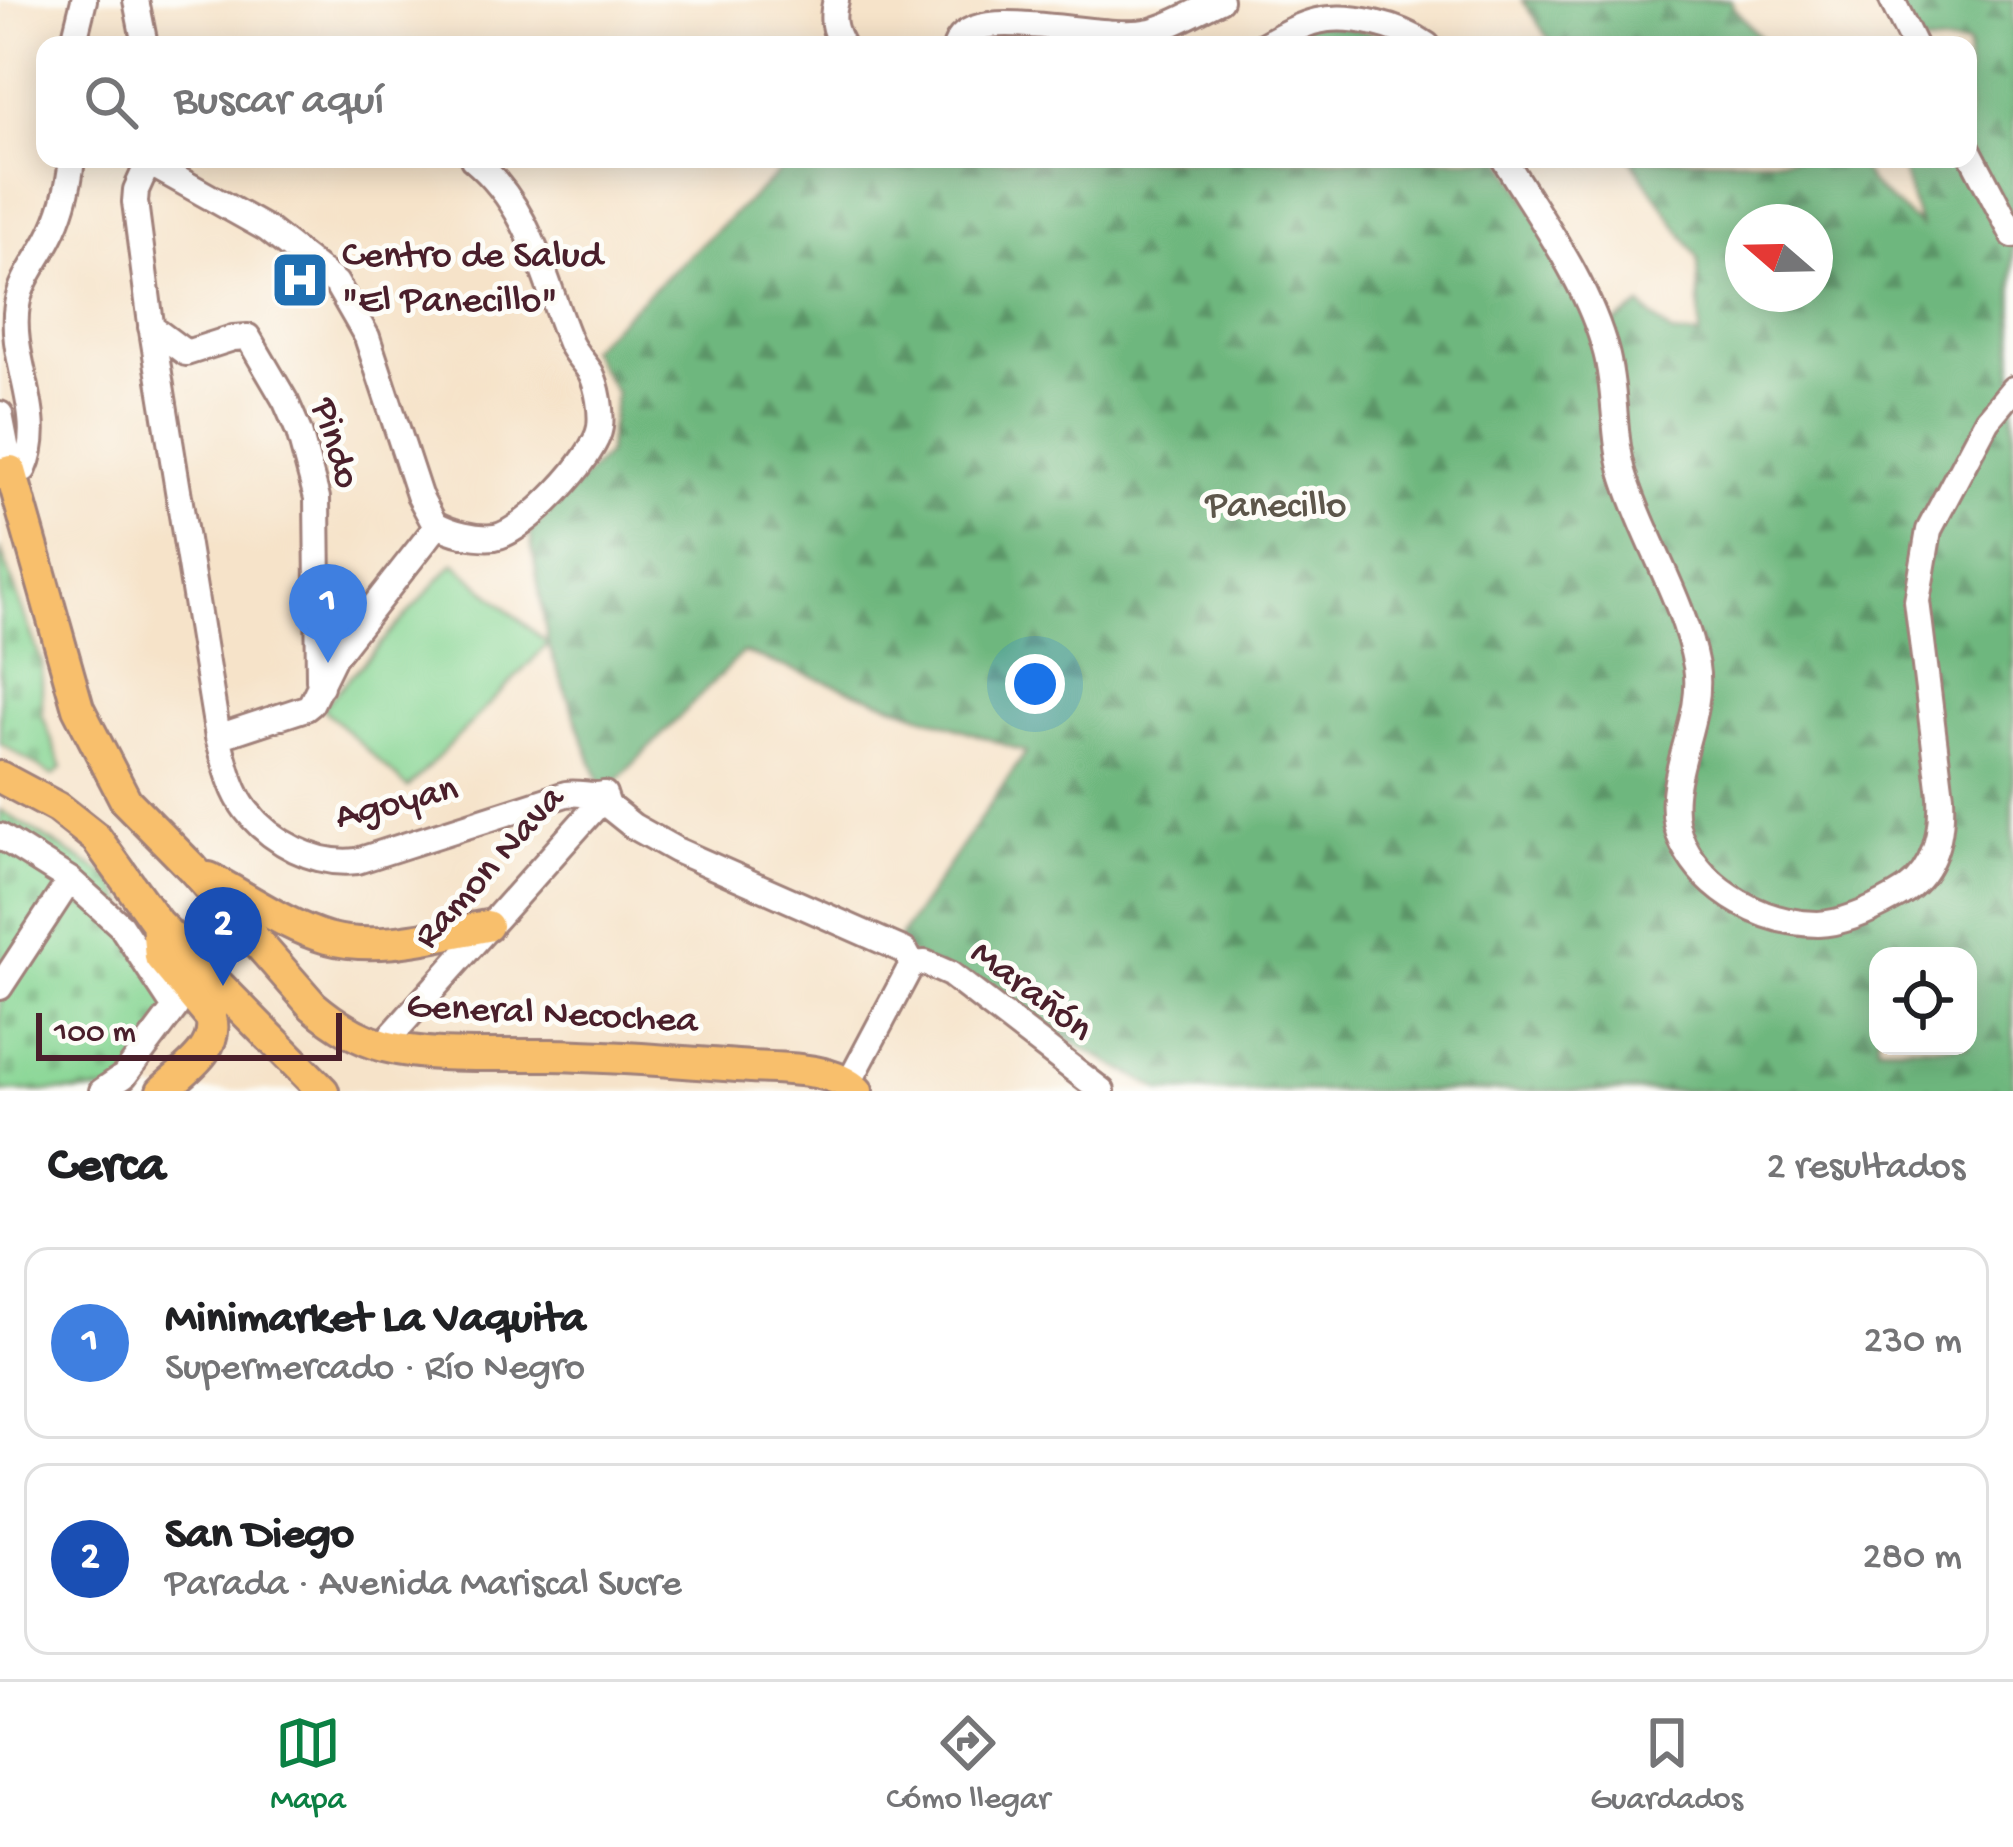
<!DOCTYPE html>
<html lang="es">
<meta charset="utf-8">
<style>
:root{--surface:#fff;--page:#f2f2f2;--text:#202124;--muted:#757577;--line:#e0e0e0;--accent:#0b8043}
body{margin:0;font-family:"Gochi Hand",sans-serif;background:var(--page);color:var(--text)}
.controls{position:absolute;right:36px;bottom:36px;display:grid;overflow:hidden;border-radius:24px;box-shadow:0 6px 30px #0003}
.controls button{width:108px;height:108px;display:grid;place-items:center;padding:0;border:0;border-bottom:3px solid var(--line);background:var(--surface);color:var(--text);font:60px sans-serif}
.compass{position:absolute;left:1725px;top:204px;width:108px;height:108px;border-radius:50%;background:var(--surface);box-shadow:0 6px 30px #0003;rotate:290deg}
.scale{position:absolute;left:36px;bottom:30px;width:306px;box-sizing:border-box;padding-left:12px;border:6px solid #4a1f2b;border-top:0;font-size:33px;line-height:42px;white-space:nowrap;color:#4a1f2b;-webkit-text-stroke:9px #fdfcf7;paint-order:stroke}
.you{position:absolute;left:1035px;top:684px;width:42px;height:42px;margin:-30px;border:9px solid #fff;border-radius:50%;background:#1a73e8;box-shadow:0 0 0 18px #1a73e833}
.badge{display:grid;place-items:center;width:78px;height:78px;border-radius:50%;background:var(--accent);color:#fff;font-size:39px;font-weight:700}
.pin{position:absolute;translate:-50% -99px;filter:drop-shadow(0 3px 6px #0008)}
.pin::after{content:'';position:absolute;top:63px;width:42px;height:36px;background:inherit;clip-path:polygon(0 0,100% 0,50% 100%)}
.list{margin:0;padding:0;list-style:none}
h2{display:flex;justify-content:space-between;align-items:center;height:156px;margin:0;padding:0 48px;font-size:51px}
h2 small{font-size:39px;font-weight:400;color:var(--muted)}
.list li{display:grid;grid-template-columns:78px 1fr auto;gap:36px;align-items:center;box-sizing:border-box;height:192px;margin:0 24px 24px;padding:0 24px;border:3px solid var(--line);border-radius:24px}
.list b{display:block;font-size:45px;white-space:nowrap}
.list p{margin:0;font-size:39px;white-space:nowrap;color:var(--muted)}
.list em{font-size:39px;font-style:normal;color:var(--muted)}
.icon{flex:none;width:66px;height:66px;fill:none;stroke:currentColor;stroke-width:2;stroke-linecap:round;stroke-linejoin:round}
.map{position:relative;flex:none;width:2013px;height:1091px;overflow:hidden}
.search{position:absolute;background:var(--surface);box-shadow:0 6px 30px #0003;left:36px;right:36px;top:36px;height:132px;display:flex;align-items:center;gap:30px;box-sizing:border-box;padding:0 42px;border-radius:24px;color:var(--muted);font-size:45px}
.sheet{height:588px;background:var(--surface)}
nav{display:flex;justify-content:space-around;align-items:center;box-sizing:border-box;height:168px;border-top:3px solid var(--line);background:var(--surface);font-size:33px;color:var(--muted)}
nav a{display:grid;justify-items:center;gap:6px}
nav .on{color:var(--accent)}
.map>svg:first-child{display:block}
.forest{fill:url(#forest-firs);stroke:#5c6b54;stroke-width:3;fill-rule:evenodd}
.cemetery{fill:url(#cemetery-stones);stroke:#697a60;stroke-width:3}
.pitch{fill:#88d694;stroke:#697a60;stroke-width:3}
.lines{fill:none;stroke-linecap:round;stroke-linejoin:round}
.minor-casing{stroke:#a0817a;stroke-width:30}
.major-casing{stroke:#a0817a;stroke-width:36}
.minor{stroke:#fff;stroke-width:24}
.major{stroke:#f8bf6c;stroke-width:30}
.labels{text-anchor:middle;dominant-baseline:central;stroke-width:10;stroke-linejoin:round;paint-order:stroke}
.poi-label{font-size:39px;fill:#4a1f2b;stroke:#fdfcf7;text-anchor:start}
.street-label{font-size:39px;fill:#4a1f2b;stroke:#fdfcf7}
.park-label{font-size:39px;fill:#5d564a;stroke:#fdfcf7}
</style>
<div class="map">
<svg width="2013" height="1091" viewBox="0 0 2013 1091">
<defs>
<pattern id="forest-firs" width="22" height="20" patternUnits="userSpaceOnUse" patternTransform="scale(3)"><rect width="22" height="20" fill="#6eb77e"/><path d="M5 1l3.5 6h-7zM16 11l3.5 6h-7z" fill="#5c9467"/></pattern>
<pattern id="cemetery-stones" width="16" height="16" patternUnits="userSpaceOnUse" patternTransform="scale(3)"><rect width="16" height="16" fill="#88d694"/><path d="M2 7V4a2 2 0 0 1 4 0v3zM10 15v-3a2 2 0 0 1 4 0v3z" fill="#77b780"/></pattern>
</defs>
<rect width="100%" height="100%" fill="#fdfcf7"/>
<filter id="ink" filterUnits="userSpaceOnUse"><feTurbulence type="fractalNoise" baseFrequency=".00833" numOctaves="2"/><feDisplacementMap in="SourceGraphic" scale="24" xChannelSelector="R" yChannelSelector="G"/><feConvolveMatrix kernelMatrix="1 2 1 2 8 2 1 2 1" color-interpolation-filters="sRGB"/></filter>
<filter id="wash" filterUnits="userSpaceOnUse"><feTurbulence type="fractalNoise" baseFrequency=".004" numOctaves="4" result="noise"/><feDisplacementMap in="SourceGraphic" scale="48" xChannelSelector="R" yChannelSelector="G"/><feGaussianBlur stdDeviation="2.7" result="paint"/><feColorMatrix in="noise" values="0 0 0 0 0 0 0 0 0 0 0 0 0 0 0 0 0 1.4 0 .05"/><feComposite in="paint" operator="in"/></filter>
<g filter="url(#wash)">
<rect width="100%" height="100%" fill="#f6e3c9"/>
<path class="forest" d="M1522,0h210l2,7 32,38h-213z
M1892,0h121v235l-45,-87v-103h-53z
M1315,21l112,24h-163z
M826,159h678l97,173 40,-26 30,28 29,2 -2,-78 -67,-99h224l15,24 50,43 -21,-67h48l66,80v852h-851l-268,-146 132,-193 -283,-100 -139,142 -56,-150 -18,-111 77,-79 9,-61 -28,-44 200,-185zM1743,222h72v72h-72zM1878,956h90v90h-90z"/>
<path class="cemetery" d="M0,548l42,116v50l20,54 -9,8 -53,-33z
M0,810l114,70 35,77 43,56 -65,78h-127z"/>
<path class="pitch" d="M454,563l94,81 -140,144 -86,-80z"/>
</g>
<g filter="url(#ink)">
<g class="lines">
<g class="minor-casing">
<path id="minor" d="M136,0l9,45
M836,0c-5,18 -3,29 6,45
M1892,0l22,45
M73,45l11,-45
M956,45c17,-45 143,-2 195,-14 23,-6 47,-21 69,-31
M1264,45c16,-9 35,-20 53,-24 33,-8 83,5 110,24
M1968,149l45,86
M150,159l-14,31 -1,12 16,122 67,413c7,24 12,52 28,73 25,32 69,56 111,51l209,-67c14,-2 25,3 38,0
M1504,159c37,61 84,124 102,193 11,41 6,86 19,126 20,63 59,122 71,188 10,60 -41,120 -13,178 24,49 82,80 135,80 27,-1 54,-14 77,-27 39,-20 48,-60 46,-101l-24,-195 12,-71 58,-110 26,-31
M149,163l118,66 69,54 31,54 52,158 15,28c17,10 42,16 61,14 30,-5 101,-80 105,-110 2,-15 -2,-40 -9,-54 -6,-10 -16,-19 -21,-30 -28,-67 -38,-135 -97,-184
M151,327l35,26 47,-15 15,-1 38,65 13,30 18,66 2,182 2,6
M0,414l11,57 13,-2c24,-53 -16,-109 -7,-164 4,-25 21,-45 32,-66 14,-26 20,-52 23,-80
M218,737l88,-29 5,-4 23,-47 103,-131
M604,794l4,12 25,20 43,24 229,101 7,13 -63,119
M0,836l70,44 51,46 54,82 -51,68 -22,15
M912,964l13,-1 25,11 152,117
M0,987l70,-107
M382,1046l212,-237 10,-15"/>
</g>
<g class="major-casing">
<path id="major" d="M0,474l11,-3 67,237 48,93 67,68 120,137c20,17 45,33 71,40 50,13 114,8 165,9 68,1 135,7 202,12 33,2 81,0 106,24
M0,777l58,31 38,30 61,85 166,168
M209,878c38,20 77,48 118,60 52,14 109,-3 160,-12
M157,923l3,34 51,61c9,31 -29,54 -49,73"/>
</g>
<use href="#minor" class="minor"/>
<use href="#major" class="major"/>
</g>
</g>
<defs>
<g id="hospital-square" transform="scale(3)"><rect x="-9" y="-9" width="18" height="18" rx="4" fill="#1f6fb2" stroke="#fdfcf7"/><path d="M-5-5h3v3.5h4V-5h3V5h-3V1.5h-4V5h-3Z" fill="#fff"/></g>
</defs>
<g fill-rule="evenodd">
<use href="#hospital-square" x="300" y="280"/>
</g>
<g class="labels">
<g class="poi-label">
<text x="342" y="258">Centro de Salud<tspan x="342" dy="45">"El Panecillo"</tspan></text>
</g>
<g class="street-label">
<text transform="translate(333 444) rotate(73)">Pindo</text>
<text transform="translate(397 805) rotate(-14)">Agoyan</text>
<text transform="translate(491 869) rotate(-48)">Ramon Nava</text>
<text transform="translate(1030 993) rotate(37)">Marañón</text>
<text transform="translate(552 1016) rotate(3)">General Necochea</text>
</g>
<g class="park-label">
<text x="1276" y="508">Panecillo</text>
</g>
</g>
</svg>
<div class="controls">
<button><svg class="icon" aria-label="locate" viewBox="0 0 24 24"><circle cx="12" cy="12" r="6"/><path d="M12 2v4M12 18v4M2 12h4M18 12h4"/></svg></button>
</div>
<svg class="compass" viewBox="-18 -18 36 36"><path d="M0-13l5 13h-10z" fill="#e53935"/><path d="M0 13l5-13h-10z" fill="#757577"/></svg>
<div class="scale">100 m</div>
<div class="you"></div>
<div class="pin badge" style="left:328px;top:663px;background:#3f7fe0">1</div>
<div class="pin badge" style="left:223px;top:986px;background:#1a4fb4">2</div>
<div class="search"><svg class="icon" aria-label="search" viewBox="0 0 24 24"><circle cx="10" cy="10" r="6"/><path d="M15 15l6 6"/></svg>Buscar aquí</div>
</div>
<section class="sheet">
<h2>Cerca<small>2 resultados</small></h2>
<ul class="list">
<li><span class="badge" style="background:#3f7fe0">1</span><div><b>Minimarket La Vaquita</b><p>Supermercado · Río Negro</p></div><em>230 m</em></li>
<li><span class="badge" style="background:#1a4fb4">2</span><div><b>San Diego</b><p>Parada · Avenida Mariscal Sucre</p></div><em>280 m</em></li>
</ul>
</section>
<nav>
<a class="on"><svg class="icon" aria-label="map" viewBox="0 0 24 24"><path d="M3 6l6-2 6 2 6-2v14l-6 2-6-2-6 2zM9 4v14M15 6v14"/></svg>Mapa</a>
<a><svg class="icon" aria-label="directions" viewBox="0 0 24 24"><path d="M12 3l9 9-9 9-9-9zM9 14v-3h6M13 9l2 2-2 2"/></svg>Cómo llegar</a>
<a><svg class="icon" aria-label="saved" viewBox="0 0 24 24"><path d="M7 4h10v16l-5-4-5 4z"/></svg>Guardados</a>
</nav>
